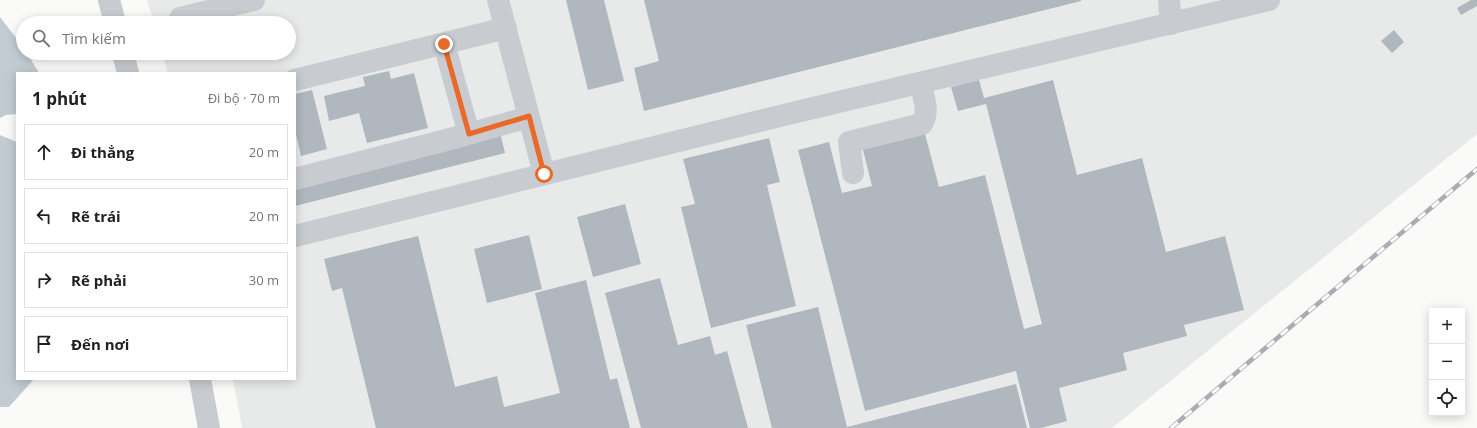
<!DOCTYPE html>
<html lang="vi">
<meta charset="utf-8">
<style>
:root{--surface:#fff;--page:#f6f6f6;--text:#202124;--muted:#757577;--line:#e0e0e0}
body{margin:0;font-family:"Open Sans",sans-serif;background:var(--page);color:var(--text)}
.controls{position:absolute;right:12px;bottom:12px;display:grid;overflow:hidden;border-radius:0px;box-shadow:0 2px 10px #0003}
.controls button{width:36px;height:36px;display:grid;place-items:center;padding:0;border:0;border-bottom:1px solid var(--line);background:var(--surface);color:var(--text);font:20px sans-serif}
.stop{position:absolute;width:12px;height:12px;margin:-9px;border:3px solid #ea6928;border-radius:50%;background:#fff}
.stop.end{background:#ea6928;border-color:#fff;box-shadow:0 1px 4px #0008}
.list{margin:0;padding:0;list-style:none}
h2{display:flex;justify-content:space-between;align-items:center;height:52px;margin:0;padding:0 16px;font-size:17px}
h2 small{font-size:13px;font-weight:400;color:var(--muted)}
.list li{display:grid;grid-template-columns:26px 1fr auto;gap:12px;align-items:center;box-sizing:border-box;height:56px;margin:0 8px 8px;padding:0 8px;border:1px solid var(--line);border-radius:0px}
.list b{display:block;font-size:15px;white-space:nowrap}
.list em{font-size:13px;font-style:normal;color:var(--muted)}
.icon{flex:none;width:22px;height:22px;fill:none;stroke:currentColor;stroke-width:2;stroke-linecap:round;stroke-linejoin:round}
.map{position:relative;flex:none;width:1477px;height:428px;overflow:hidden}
.search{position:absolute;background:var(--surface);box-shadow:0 2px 10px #0003;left:16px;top:16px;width:280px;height:44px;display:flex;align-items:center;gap:10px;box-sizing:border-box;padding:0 14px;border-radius:22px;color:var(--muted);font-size:15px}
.panel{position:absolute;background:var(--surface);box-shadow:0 2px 10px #0003;left:16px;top:72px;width:280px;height:308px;border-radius:0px}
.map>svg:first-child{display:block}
.built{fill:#e8e9e9}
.water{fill:#c2cbd1}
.building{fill:#b1b7bf}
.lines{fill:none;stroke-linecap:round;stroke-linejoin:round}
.minor{stroke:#c8cbcf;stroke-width:22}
.rail-casing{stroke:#a8adb4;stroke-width:4.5}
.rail{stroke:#fff;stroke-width:3;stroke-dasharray:9;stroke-linecap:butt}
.route{stroke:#ea6928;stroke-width:5}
</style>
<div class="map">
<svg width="1477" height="428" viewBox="0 0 1477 428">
<rect width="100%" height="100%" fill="#fafaf8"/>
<path class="built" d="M147,0h1330v134l-365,294h-870l-9,-49h62v-306h-127l-6,-20h127v-30h-135z"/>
<path class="water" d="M0,17l23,30v6h4l12,20h-22v41l-11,1 -6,3z
M0,135l17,7v237h17l-25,28h-9z"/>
<path class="building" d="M566,0h38l20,81 -36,9z
M644,0h437v1l-437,110 -10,-43 25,-7z
M1471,0h6v6l-16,9 -4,-7z
M1394,30l10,12 -12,11 -11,-12z
M389,71l2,8 23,-6 14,55 -61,15 -8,-30 -30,8 -5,-25 41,-10 -2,-9z
M979,80l5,18 69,-18 24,95 65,-17 24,94 59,-16 19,74 -60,15 3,11 -64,17 4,17 -68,18 8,33 -26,7h-11l-14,-57 -151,40 -67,-261 31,-8 13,51 30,-7 -10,-40 62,-16 15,57 46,-12 39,154 18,-5 -56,-220 -28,7 -7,-24z
M312,90l15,59 -26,7 -6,-26v-36z
M499,128l6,25 -210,53v-24z
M769,138l11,44 -13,3 29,121 -85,22 -30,-121 14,-3 -12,-45z
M625,204l16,60 -48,13 -16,-60z
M529,235l13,54 -55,14 -13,-54z
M418,236l37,151 42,-11 7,31 56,-14 -25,-100 51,-13 24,100 7,-2 13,50h-254l-34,-140 -10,3 -8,-32z
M660,278l18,67 32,-9 5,19 12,-4 21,77h-107l-36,-135z
M818,307l29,120 169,-43 11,44h-255l-26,-103z"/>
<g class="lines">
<path class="minor" d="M109,0l6,23
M498,0l46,174
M1169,0l2,24
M180,18l74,-18
M444,44l25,90
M123,53l5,20
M295,80l211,-52
M853,173l-4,-31 73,-18c8,-13 1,-28 -2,-41
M295,179l163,-42 71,-20
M295,236l493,-122 481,-114
M200,379l9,49"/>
<g class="rail-casing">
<path id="rail" d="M1171,428l306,-259"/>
</g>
<use href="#rail" class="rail"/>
</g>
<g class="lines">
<path class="route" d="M444,44l25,90 60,-18 15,58"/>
</g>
</svg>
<div class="controls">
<button>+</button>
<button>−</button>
<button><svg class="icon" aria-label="locate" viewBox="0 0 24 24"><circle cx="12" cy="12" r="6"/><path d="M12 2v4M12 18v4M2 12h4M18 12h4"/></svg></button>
</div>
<div class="stop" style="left:544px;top:174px"></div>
<div class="stop end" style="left:444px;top:44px"></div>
<div class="search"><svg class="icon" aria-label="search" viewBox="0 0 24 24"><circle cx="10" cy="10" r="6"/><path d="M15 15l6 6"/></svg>Tìm kiếm</div>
<section class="panel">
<h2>1 phút<small>Đi bộ · 70 m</small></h2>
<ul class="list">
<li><svg class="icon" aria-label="ahead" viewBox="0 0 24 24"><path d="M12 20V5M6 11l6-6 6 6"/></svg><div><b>Đi thẳng</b></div><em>20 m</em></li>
<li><svg class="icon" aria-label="left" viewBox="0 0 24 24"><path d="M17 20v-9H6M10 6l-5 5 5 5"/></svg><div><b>Rẽ trái</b></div><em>20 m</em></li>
<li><svg class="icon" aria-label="right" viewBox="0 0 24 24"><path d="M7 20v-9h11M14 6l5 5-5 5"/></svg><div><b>Rẽ phải</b></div><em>30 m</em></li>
<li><svg class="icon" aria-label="arrive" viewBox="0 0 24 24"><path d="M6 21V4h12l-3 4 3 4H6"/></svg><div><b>Đến nơi</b></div></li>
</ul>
</section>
</div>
